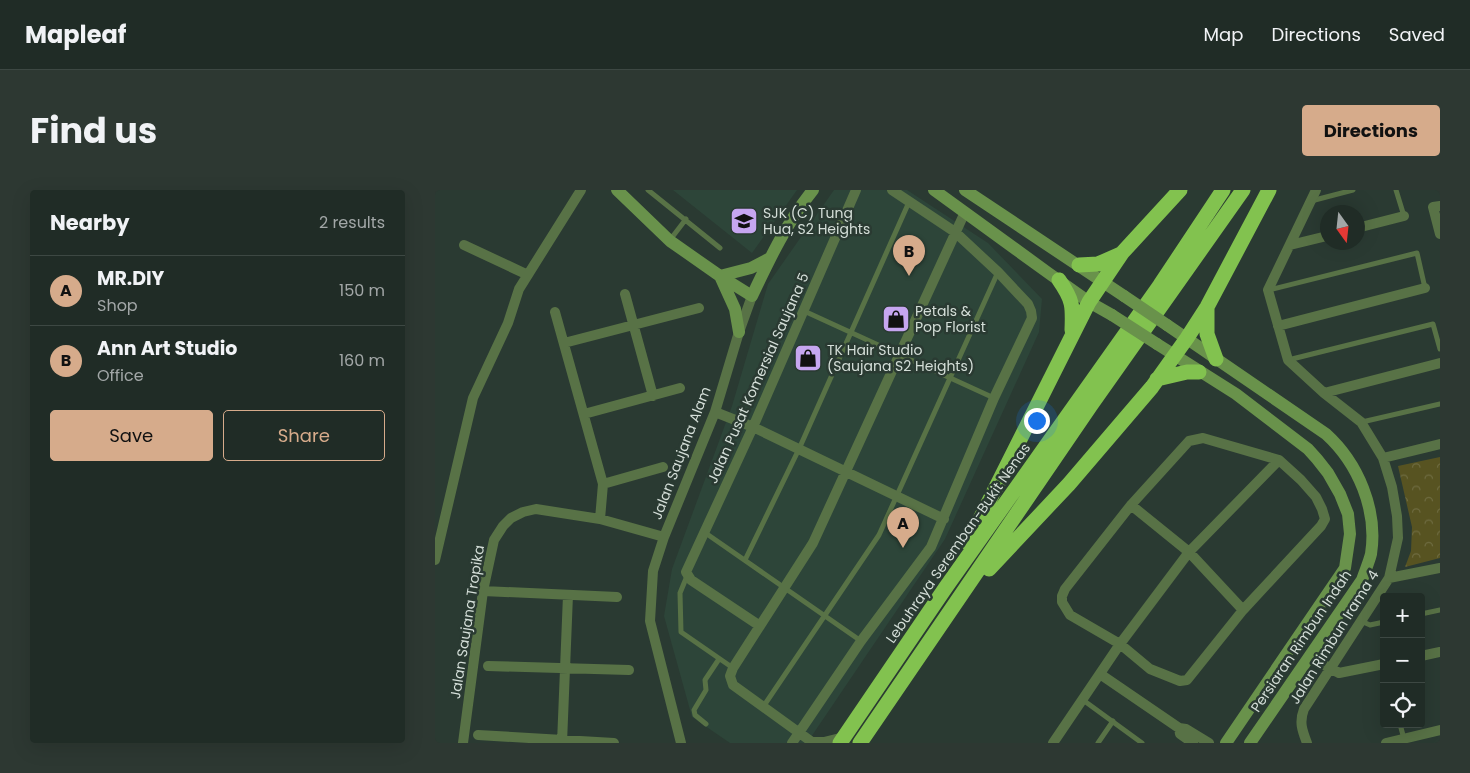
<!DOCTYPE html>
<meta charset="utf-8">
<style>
:root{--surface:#202c26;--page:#2d3832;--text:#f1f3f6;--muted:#a2a7a7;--line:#3d4843;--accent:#d6ab8b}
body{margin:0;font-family:Poppins,sans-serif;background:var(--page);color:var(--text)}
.controls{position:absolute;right:15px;bottom:15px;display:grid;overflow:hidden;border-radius:5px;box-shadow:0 5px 20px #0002}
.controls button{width:45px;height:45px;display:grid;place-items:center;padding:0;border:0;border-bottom:1px solid var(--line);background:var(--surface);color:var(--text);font:25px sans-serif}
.compass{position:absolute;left:885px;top:15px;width:45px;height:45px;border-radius:50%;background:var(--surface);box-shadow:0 5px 20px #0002;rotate:165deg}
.you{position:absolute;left:601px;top:230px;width:18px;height:18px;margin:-12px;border:4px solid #fff;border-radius:50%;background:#1a73e8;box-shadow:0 0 0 8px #1a73e833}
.badge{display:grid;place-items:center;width:32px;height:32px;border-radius:50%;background:var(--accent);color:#111;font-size:16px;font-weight:700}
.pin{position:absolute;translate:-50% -41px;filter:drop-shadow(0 1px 2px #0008)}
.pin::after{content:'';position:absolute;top:26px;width:18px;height:15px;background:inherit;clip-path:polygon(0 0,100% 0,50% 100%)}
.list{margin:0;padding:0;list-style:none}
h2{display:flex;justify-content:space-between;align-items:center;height:65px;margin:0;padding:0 20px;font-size:21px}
h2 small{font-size:16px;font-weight:400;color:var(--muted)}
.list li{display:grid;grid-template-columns:32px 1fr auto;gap:15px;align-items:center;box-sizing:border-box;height:70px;padding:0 20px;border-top:1px solid var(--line)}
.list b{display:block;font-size:19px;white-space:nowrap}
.list p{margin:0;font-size:16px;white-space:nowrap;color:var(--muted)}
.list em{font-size:16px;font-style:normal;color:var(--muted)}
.actions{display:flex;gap:10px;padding:15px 20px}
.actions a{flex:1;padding:11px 0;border:1px solid var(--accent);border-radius:5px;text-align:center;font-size:18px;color:var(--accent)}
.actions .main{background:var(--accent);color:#111}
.icon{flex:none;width:28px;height:28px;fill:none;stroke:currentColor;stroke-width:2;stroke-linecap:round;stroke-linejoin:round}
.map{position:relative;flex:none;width:1005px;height:553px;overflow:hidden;border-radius:5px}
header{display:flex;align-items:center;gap:30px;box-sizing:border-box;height:70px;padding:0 25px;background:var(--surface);border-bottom:1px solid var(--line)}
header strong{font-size:24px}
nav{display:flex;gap:28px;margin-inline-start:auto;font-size:18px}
.intro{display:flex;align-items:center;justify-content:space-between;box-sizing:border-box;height:120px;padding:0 30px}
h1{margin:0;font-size:35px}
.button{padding:12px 22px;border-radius:5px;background:var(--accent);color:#111;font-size:18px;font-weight:700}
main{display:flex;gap:30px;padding:0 30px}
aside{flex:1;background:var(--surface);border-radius:5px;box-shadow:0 5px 20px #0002}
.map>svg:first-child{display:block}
.built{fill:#2d4539}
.park{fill:url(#park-crowns)}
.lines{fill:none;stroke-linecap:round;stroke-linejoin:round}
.lane{stroke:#587246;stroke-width:5}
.street{stroke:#587246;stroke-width:10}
.secondary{stroke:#69924b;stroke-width:12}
.highway{stroke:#82c24f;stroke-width:15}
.secondary-bridge{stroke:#69924b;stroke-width:12}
.labels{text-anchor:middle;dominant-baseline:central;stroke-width:5;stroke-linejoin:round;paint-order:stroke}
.poi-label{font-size:14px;fill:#d4ded8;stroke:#2a3a32;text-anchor:start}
.street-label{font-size:14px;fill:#d4ded8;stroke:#2a3a32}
</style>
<header>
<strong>Mapleaf</strong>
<nav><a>Map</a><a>Directions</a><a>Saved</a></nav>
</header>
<div class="intro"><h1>Find us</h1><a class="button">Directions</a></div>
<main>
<aside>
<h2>Nearby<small>2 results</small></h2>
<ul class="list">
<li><span class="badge">A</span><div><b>MR.DIY</b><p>Shop</p></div><em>150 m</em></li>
<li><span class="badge">B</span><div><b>Ann Art Studio</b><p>Office</p></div><em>160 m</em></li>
</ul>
<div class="actions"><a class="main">Save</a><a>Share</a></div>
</aside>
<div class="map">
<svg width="1005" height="553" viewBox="0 0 1005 553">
<defs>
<pattern id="park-crowns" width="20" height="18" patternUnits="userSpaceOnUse" patternTransform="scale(1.25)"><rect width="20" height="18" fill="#575321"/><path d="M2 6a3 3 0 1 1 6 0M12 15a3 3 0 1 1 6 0" fill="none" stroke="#6e6b40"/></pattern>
</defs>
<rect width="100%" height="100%" fill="#2a3a32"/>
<path class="built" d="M238,0h124l-45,63z
M399,0h73l81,53 54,56 -3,33 -94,207 -138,204h-77l-38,-26 -28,-101 8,-47 60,-163 36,-122z"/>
<path class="park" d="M1005,267v101l-35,9 6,-16 1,-24 -14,-61z"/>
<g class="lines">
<path class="lane" d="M213,0l72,58
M961,0l8,26
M876,11l42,-11
M235,50l16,-21
M834,100l148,-37 8,35
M369,121l190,87
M853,170l145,-36 7,25
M927,232l78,-18
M269,342l157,109
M310,370l54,-111 110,-247
M252,386l-7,17 1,39 52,36
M986,424l19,-4
M926,431l9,4 14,-3
M648,510l59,43
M328,517l116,-172 119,-263
M271,534l-11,-9 -1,-5 12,-20 -1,-10 14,-21
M965,534l4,15
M663,553l15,-22"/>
<path class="street" d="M1005,16l-7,1 7,27
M922,38l47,-12
M29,55l64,30
M855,55l37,-9
M190,104l28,102
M120,122l48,172 -3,35
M843,136l147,-38
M129,153l135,-35
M889,203l116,-30
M280,222l38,15 191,92
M149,224l96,-26
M768,248l76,22 22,20 15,17 6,12 3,10 -4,7 -78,84 -56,70 -7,1 -30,-12 -30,-25 -50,-29 -8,-13v-6l3,-7 66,-84 58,-64z
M948,268l57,-14
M168,294l60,-17
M696,315l58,47 54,58
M0,370l38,-162 35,-75 11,-34 62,-99
M954,388l51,-10
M48,401l134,6
M325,436l-69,-46 -5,-8 67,-145 103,-237
M986,466l19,-4
M874,467l30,16 45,-9
M53,476l141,4
M665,484l79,54 7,1 23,14
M744,538l1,6 13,9
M43,545l136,8
M409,547l-20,5h-12l-79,-57 -3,-9 3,-8 80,-125 152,-331
M28,553l20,-152 11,-51 9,-14 8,-8 12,-6 13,-3 64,10 64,18
M127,553l6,-148
M246,553l-31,-122 3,-50 11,-34 51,-125 24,-80 13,-36
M357,553l69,-102 70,-94 63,-149 38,-80 -1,-7 -3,-7 -30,-32 -43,-40 -63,-42
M618,553l67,-99 69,-92 90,-92
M872,553c-5,-13 -8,-21 -3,-34l85,-131 9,-40 -1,-22 -5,-29 -9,-29 -22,-36 -37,-29 -36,-33 -20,-70 48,-100
M951,553l54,-13"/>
<path class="secondary" d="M182,0l53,51 50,35 32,20c18,-38 35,-74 61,-106
M499,0l113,82 42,30 23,13
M530,0l159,106
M285,86l15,33 4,23
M285,86l31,-8 19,-10
M732,135l159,109c32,29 52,76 45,120 -2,8 -6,17 -9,26l-112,163
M722,154l79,50 72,55 9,10 11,14 12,21 8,20 2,20 -5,34 -119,175"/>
<path class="highway" d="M644,75l19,-1 23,-10
M624,90c14,20 14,26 13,50
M772,117v27l9,25
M722,189l30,-7h12
M533,353l121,-241 33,-49 58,-63
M554,379l80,-85 83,-97 35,-49 20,-31 62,-117
M405,553l106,-156 214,-302 63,-95
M425,553l231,-338 152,-215"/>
<path class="secondary-bridge" d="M689,106l43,29
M677,125l45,29"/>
</g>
<defs>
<g id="school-square" transform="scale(1.4375)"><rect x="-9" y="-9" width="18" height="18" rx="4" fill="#c6a6f0" stroke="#2a3a32"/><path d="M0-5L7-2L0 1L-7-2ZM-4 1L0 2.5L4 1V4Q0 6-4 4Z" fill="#111"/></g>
<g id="shop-square" transform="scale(1.4375)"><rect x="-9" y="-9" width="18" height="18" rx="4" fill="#c6a6f0" stroke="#2a3a32"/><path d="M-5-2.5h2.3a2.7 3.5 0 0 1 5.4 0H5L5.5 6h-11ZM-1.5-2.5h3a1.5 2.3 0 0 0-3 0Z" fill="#111"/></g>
</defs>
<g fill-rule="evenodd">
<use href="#school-square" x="309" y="31"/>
<use href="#shop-square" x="461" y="129"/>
<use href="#shop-square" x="373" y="168"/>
</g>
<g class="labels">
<g class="poi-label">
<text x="328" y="23">SJK (C) Tung<tspan x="328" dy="16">Hua, S2 Heights</tspan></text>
<text x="480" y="121">Petals &amp;<tspan x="480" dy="16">Pop Florist</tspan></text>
<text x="392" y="160">TK Hair Studio<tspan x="392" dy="16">(Saujana S2 Heights)</tspan></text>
</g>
<g class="street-label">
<text transform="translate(323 188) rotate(-66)">Jalan Pusat Komersial Saujana 5</text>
<text transform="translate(246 263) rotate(-69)">Jalan Saujana Alam</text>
<text transform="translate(523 353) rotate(-55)">Lebuhraya Seremban-Bukit Nenas</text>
<text transform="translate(32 432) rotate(-81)">Jalan Saujana Tropika</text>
<text transform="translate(899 447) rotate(-58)">Jalan Rimbun Irama 4</text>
<text transform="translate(866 451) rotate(-56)">Persiaran Rimbun Indah</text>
</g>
</g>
</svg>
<div class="controls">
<button>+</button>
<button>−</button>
<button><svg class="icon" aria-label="locate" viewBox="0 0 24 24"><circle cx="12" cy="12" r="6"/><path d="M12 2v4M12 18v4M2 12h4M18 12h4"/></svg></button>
</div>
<svg class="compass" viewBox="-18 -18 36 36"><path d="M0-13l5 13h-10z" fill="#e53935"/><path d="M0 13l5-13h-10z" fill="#a2a7a7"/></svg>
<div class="you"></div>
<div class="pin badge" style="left:468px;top:358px">A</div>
<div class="pin badge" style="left:474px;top:86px">B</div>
</div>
</main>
